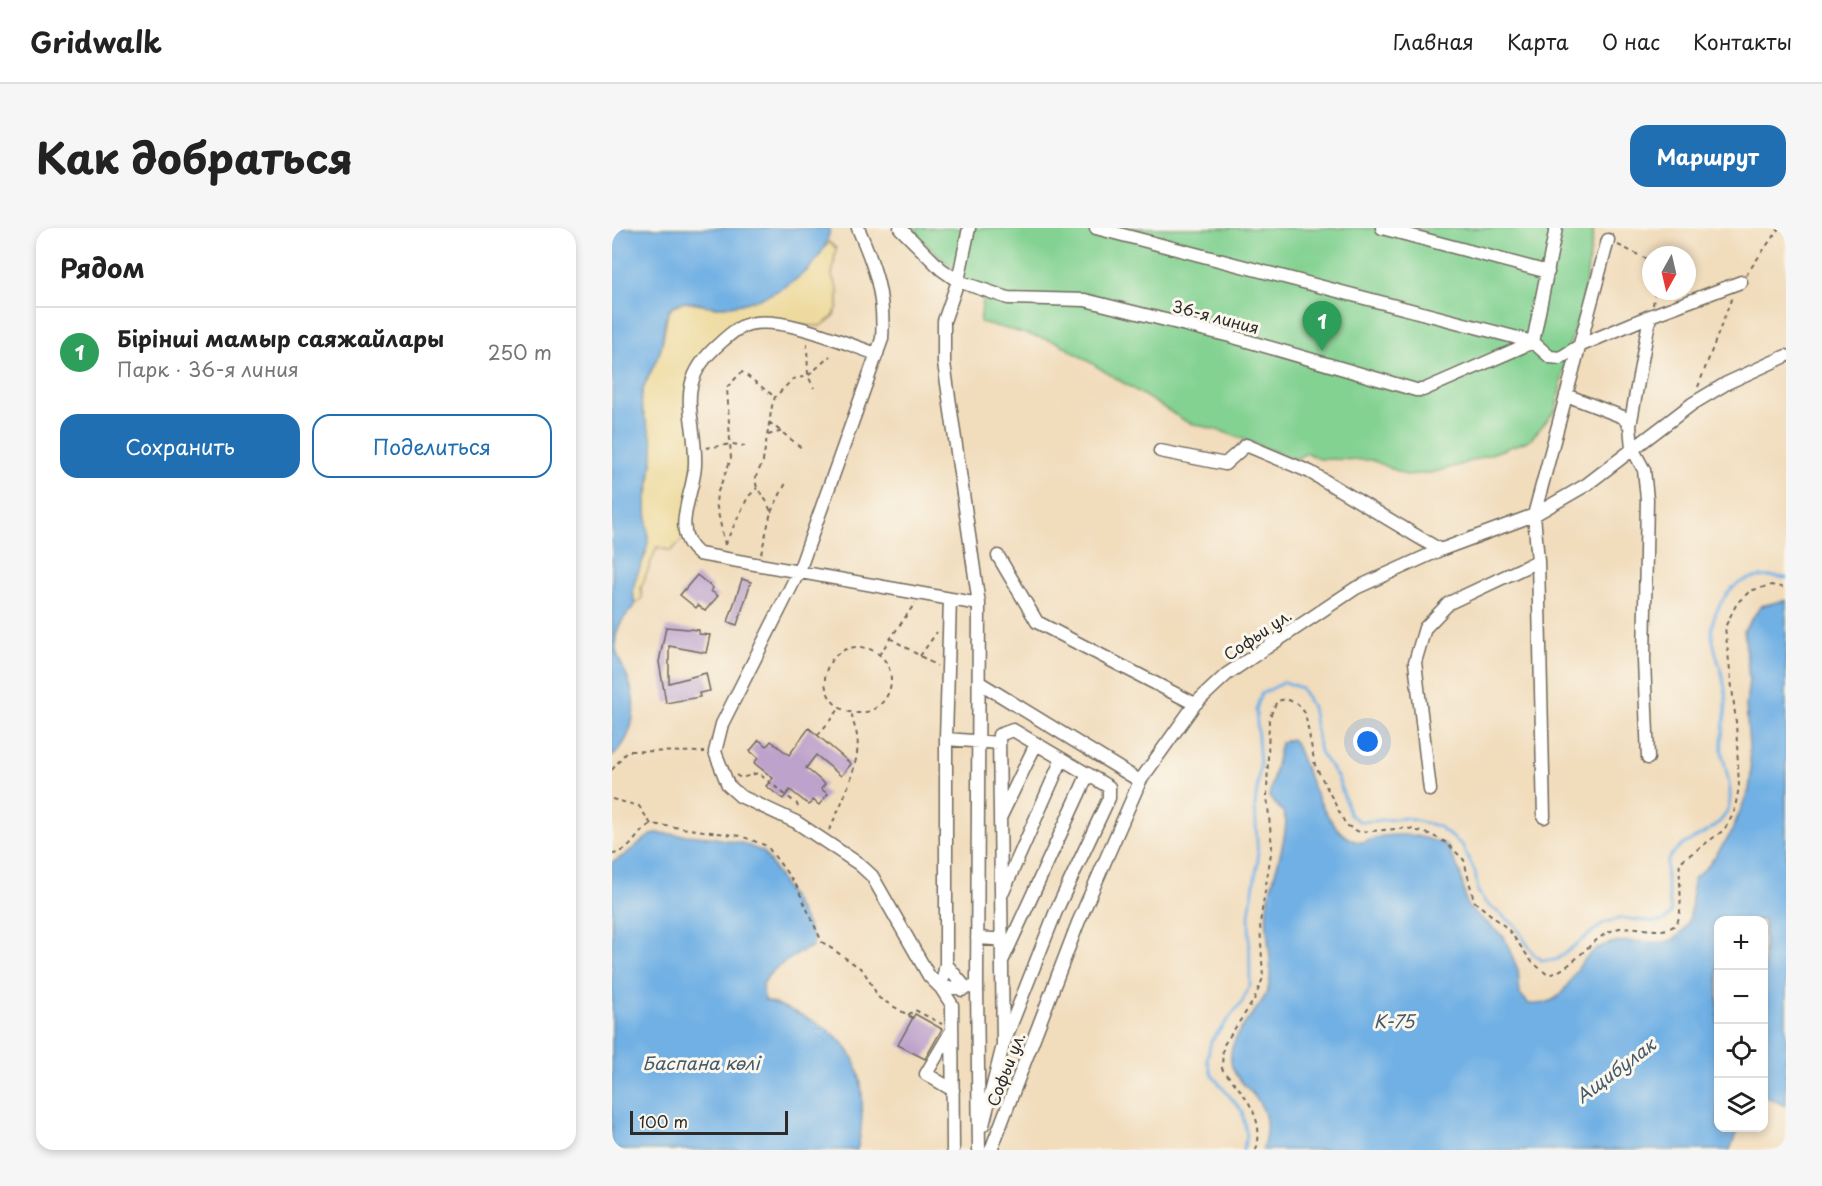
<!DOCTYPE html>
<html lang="ru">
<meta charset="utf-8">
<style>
:root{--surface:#fff;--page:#f6f6f6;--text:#222;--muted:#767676;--line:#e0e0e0;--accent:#1f6fb2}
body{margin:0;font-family:"Playpen Sans",sans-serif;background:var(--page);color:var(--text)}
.controls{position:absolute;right:18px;bottom:18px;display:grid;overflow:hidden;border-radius:12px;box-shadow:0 3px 9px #0003}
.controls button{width:54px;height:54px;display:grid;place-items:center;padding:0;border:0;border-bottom:2px solid var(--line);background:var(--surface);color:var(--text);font:30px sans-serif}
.compass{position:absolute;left:1030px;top:18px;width:54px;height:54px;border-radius:50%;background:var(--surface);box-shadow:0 3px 9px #0003;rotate:188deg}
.scale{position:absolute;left:18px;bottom:15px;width:158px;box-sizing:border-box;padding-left:6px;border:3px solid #2b2b2b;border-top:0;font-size:16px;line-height:21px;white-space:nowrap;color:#2b2b2b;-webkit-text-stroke:4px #fbf7ec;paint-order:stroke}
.you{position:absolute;left:756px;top:514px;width:21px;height:21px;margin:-15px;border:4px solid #fff;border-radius:50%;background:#1a73e8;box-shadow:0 0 0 9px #1a73e833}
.badge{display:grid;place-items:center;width:39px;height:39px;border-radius:50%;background:var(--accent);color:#fff;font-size:20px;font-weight:700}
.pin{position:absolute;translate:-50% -50px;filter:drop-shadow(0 2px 3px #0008)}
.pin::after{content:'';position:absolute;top:32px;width:21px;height:18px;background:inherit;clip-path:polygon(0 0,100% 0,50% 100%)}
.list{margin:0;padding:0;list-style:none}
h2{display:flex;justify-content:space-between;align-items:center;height:78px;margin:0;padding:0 24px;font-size:26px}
h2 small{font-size:20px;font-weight:400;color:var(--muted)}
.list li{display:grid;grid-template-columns:39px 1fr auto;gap:18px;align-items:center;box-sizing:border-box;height:90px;padding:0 24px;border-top:2px solid var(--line)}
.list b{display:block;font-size:22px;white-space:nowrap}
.list p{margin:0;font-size:20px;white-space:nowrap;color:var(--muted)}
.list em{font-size:20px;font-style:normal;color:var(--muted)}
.actions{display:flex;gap:12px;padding:18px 24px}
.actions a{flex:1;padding:14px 0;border:2px solid var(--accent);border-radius:18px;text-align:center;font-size:21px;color:var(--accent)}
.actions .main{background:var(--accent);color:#fff}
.icon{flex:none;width:33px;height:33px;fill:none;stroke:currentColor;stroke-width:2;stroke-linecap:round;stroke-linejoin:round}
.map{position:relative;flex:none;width:1174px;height:922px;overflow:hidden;border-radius:18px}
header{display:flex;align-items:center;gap:36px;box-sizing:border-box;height:84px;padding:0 30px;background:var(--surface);border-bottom:2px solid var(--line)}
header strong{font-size:28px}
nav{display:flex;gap:33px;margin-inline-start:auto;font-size:21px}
.intro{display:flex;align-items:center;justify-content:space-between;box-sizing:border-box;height:144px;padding:0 36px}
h1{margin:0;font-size:42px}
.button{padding:15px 27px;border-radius:18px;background:var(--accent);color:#fff;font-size:21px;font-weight:700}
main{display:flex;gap:36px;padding:0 36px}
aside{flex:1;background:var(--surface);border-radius:18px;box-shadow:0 3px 9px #0003}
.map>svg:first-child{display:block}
.green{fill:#83d292;stroke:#577e5e;stroke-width:1.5}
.sand{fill:#eeda9e;stroke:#8c8264;stroke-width:1.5}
.water{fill:#71b0e4;stroke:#4e6e88;stroke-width:1.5}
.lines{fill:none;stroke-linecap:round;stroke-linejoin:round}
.stream{stroke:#71b0e4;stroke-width:3}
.building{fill:#bda3cb}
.minor-casing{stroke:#70695d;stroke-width:15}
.path{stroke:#70695d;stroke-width:2;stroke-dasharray:4.5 4.5;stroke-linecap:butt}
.minor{stroke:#fff;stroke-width:12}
.labels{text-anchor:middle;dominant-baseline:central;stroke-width:6;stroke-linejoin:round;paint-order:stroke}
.street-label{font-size:16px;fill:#2b2b2b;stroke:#fbf7ec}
.water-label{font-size:18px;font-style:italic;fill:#445a6c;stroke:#fbf7ec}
</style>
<header>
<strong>Gridwalk</strong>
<nav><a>Главная</a><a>Карта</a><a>О нас</a><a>Контакты</a></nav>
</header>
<div class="intro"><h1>Как добраться</h1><a class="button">Маршрут</a></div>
<main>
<aside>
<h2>Рядом<small></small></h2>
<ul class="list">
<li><span class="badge" style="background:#2e9e5b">1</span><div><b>Бірінші мамыр саяжайлары</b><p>Парк · 36-я линия</p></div><em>250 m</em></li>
</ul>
<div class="actions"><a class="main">Сохранить</a><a>Поделиться</a></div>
</aside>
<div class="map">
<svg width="1174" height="922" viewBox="0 0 1174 922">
<rect width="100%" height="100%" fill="#fbf7ec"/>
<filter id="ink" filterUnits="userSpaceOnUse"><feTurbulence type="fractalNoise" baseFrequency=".0167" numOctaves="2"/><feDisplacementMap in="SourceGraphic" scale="12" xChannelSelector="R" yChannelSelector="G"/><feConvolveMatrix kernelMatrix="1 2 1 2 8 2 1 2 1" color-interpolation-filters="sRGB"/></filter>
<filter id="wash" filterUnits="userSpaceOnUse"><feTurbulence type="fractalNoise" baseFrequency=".008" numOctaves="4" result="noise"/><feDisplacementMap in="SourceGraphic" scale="24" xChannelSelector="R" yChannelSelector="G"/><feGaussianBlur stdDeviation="1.35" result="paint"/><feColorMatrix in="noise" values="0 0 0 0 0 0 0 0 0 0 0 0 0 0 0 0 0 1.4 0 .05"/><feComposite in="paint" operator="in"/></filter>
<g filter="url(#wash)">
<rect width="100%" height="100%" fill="#f1dcbb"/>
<path class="green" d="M296,0h686l-12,77 -15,48 -11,57 -26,30 -73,26 -27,7 -24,2 -34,-15 -52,-1 -13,-6 -12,6 -71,-27 -37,-10 -130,-80 -77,-20 3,-23 -17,-19z"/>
<path class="sand" d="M217,14l7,6 -4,28 6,14v16l-5,11 -12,9h-34l-20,-4 -35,11 -39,45 2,72 -10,87 -14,14 -14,-4 -16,41 1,10 -7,7 -3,-14 1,-9 13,-28v-51l4,-18 3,-40 -12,-40 1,-13 19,-43 7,-36 5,-6 11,-5 31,5 31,-4 59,-30z"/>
<path class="water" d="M0,0h218c-5,47 -71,79 -114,79 -15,-1 -32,-10 -44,0 -9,8 -8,29 -11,40 -3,15 -16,30 -19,46 -4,18 9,34 11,52 1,21 -6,39 -7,59 0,12 2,24 2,36 -2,27 -20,37 -13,65 -7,8 -15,16 -18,27 -5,17 3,29 10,44 12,29 8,60 -15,81z
M1174,372v506l-22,-10v-176h-46v208h20l-8,22h-468c20,-60 -36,-59 -31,-97 4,-27 34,-46 38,-68 5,-26 -5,-53 -2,-78 4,-29 18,-57 19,-86l-3,-9 -14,-15 12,-54 10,-4 4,3c11,26 33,99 66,100 7,0 15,-5 22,-6 26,-3 39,0 63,9l14,27 7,34 37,31 14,33 2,24 9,10c41,3 38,-31 62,-51 29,-24 66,-2 84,-15 19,-12 17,-39 18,-59l15,-13 22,-31 19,-45 2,-16 -5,-68 3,-27 -5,-49 17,-24z
M44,605l54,4 31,6 23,9 38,63 12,25 -2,6c-19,12 -60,28 -47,54 57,22 101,40 97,109 0,14 -1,27 -5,41h-245v-288c17,-6 27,-23 44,-29z"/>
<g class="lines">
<path class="stream" d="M631,922l4,-14 -5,-25 -30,-36 -5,-15 4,-19 31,-39 8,-17 -1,-71 9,-54 -3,-55 5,-39 -4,-56 5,-16 24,-12 16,6 11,19 8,45 18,26 12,37 11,7 44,-4 33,8 24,19 13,27 3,20 8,11 29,22 19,30 8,5h14l48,-37 18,-5 32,4 10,-1 7,-8c-1,-12 -7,-41 -4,-50 9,-26 53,-26 62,-57 4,-17 -4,-38 -7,-54 -2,-18 5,-37 4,-54 -1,-22 -11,-41 -14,-63 -2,-18 13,-45 29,-53 14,-7 31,-6 45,-4"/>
</g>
<g id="blocks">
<path class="building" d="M85,347l16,13 -2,3 7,5 -13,15 -7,-6 -2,3 -16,-13z
M130,351l9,3 -14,43 -9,-3z
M54,399l33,3v4l11,1 -4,18 -37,-7v37l37,-10 4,18 -11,2 1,4 -34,6 -7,-41z
M197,500l42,36 -10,12 -25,-21 -10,13 19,16 -4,5 7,5 -9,11 -6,-5 -4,5 -19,-15 -7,9 -17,-13 7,-8 -19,-15 4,-5 -8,-7 9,-11 8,6 4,-5 18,14z
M303,786l27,15 -17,30 -27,-14z"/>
</g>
</g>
<g filter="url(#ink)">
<use href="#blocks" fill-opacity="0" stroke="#70695d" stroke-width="1.5"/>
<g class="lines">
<g class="minor-casing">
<path id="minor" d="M246,0c17,39 27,67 24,111l-83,232 -77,153 -7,28 13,33 12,11 56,26 63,42 13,12 57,100 12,12 36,-1
M288,0l41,41 17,12 50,17 77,2 145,36 186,54h7l110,-48
M357,0l-11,53 -14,40v42l35,241 -2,383 2,163
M484,0l437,114 17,15 10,1 19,-12 71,-30 91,-34
M770,0l166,44
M921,114l23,-114
M265,126c-34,-11 -93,-38 -128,-30 -12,3 -21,12 -30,20 -48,42 -22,70 -24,121 -1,31 -26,65 4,89l280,50
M954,167l57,22 7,9
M548,223l65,13 21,-19 64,27 130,78
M386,328l39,66 158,82
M338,371l-4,140v225l-5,24 11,17 1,145
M368,455l160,98
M334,511l53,4
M1036,530l-4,-98 3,-161 -3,-29 -12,-22 -2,-22 20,-110
M818,562l-15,-128 10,-34 24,-25 89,-42
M389,588l35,-72
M932,589l-6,-256 -4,-46 74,-275
M391,664l59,-133
M365,710l32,2
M391,731l85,-185
M334,736l19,23 -3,3
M340,802l-26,44 27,16
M371,897l20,-80 53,-134 53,-113v-11l-96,-57 -14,5 4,310
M379,922l87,-227 62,-142 55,-77 32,-30 129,-86 84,-38 94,-35 52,-30 106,-81 35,-21 59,-27"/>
</g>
<path class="path" d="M1006,17l33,16
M1134,47l33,-47
M1041,77l2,-14
M195,115l1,33 6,12
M1086,159l34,-90
M157,194l34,27
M156,207l15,-4
M94,220l26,-4 13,2
M159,284l15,-29
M113,316l23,-47 9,-9
M113,317l-9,-42 1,-9 14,-35 -4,-72 15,-15 33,25
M149,326l10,-42 -4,-10 -10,-14 -2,-9 8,-18 9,-55 3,-9 18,-18 15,-3 22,-20
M278,410l47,28
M213 452a33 33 0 1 1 66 0a33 33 0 1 1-66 0Z
M267,427l36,-52
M308,428l17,-24
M206,507l22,-27
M0,542l15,-19 78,1
M124,547l5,3 17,-5 39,31 2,6
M0,571l27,7 12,18 90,12 26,10 29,39 26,57 41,28 16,28 34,20
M217,602c11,-22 33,-70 28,-94 -1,-8 -5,-14 -5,-23
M0,626c21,-2 23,-22 39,-30
M296,787l7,-5 27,14
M644,922c10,-32 -13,-58 -34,-81l1,-23 31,-46 9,-22 -3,-55 12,-76 -5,-51 2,-77 8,-18 9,-2 12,5 7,9 10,52 31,60 13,7 48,-4 22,6 18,9 17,17 10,41 34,28 24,33 16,13c28,-7 41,-37 68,-46 17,-6 45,8 59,-4 10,-9 3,-49 5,-63l44,-32 10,-17 5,-26 -3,-65 -11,-95 12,-24 13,-12 21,-6 15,3"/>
<use href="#minor" class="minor"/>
</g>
</g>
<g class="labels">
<g class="street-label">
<text transform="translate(604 88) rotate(15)">36-я линия</text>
<text transform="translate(645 406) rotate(-34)">Софьи ул.</text>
<text transform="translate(393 841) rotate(-69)">Софьи ул.</text>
</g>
<g class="water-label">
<text x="782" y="792">К-75</text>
<text x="89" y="834">Баспана көлі</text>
<text transform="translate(1003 842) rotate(-37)">Ащибулак</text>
</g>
</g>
</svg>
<div class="controls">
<button>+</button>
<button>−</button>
<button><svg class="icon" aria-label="locate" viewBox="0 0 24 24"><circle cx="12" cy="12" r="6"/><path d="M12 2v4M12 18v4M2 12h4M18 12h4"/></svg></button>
<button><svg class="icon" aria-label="layers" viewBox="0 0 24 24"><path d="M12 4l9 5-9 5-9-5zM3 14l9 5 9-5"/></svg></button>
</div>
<svg class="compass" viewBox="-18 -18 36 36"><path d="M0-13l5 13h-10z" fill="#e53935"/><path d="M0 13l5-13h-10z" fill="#767676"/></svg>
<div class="scale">100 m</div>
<div class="you"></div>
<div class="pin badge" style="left:710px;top:123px;background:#2e9e5b">1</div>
</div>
</main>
